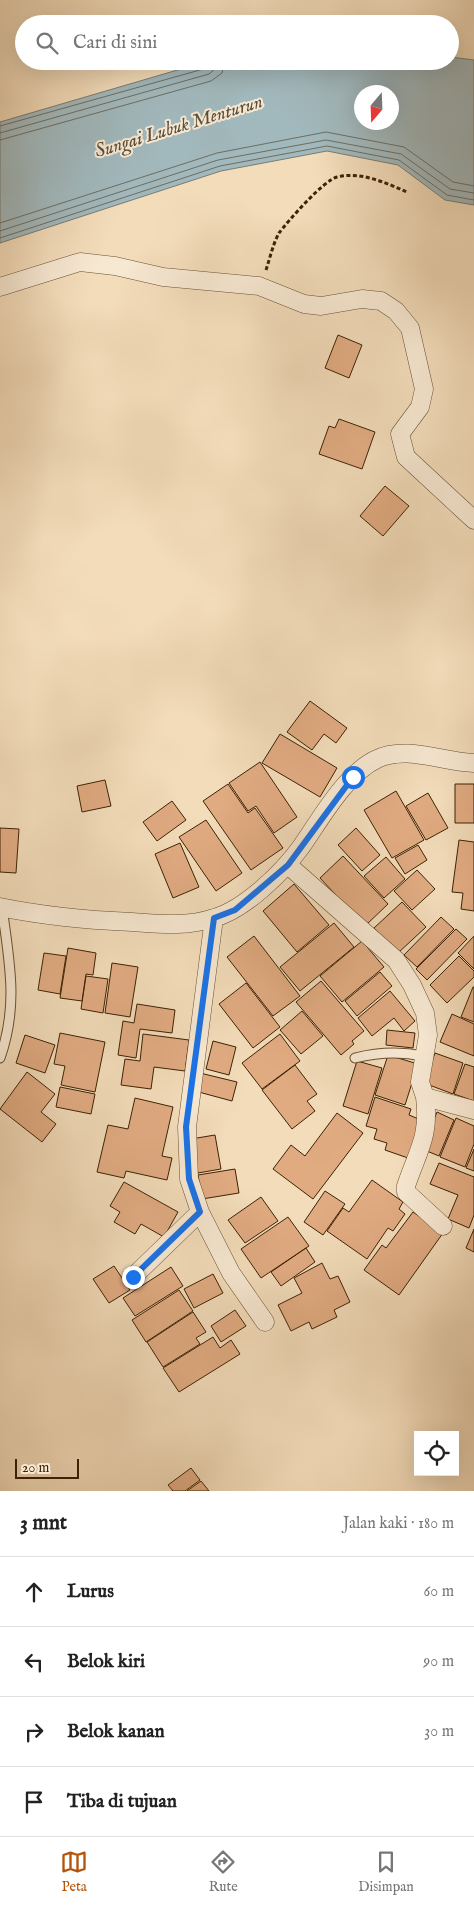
<!DOCTYPE html>
<html lang="id">
<meta charset="utf-8">
<style>
:root{--surface:#fff;--page:#f2f2f2;--text:#222;--muted:#767676;--line:#e0e0e0;--accent:#b45309}
body{margin:0;font-family:"IM FELL English",serif;background:var(--page);color:var(--text)}
.controls{position:absolute;right:15px;bottom:15px;display:grid;overflow:hidden;border-radius:0px;box-shadow:0 5px 20px #0002}
.controls button{width:45px;height:45px;display:grid;place-items:center;padding:0;border:0;border-bottom:1px solid var(--line);background:var(--surface);color:var(--text);font:25px sans-serif}
.compass{position:absolute;left:354px;top:85px;width:45px;height:45px;border-radius:50%;background:var(--surface);box-shadow:0 5px 20px #0002;rotate:199deg}
.scale{position:absolute;left:15px;bottom:12px;width:64px;box-sizing:border-box;padding-left:5px;border:2px solid #3d2204;border-top:0;font-size:14px;line-height:18px;white-space:nowrap;color:#3d2204;-webkit-text-stroke:4px #f7e8d2;paint-order:stroke}
.stop{position:absolute;width:15px;height:15px;margin:-11px;border:4px solid #1a73e8;border-radius:50%;background:#fff}
.stop.end{background:#1a73e8;border-color:#fff;box-shadow:0 1px 5px #0008}
.list{margin:0;padding:0;list-style:none}
h2{display:flex;justify-content:space-between;align-items:center;height:65px;margin:0;padding:0 20px;font-size:21px}
h2 small{font-size:16px;font-weight:400;color:var(--muted)}
.list li{display:grid;grid-template-columns:32px 1fr auto;gap:15px;align-items:center;box-sizing:border-box;height:70px;padding:0 20px;border-top:1px solid var(--line)}
.list b{display:block;font-size:19px;white-space:nowrap}
.list em{font-size:16px;font-style:normal;color:var(--muted)}
.icon{flex:none;width:28px;height:28px;fill:none;stroke:currentColor;stroke-width:2;stroke-linecap:round;stroke-linejoin:round}
.map{position:relative;flex:none;width:474px;height:1491px;overflow:hidden}
.search{position:absolute;background:var(--surface);box-shadow:0 5px 20px #0002;left:15px;right:15px;top:15px;height:55px;display:flex;align-items:center;gap:12px;box-sizing:border-box;padding:0 18px;border-radius:28px;color:var(--muted);font-size:19px}
.sheet{height:345px;background:var(--surface)}
nav{display:flex;justify-content:space-around;align-items:center;box-sizing:border-box;height:70px;border-top:1px solid var(--line);background:var(--surface);font-size:14px;color:var(--muted)}
nav a{display:grid;justify-items:center;gap:2px}
nav .on{color:var(--accent)}
.map>svg:first-child{display:block}
.water{fill:#a1b8bc;stroke:#797c72;fill-rule:evenodd}
.lines{fill:none;stroke-linecap:round;stroke-linejoin:round}
.shore{stroke:#6f6d60;stroke-width:1}
.building{fill:#e1ab82;stroke:#3d2204}
.service-casing{stroke:#6a5032;stroke-width:11}
.minor-casing{stroke:#6a5032;stroke-width:19}
.path{stroke:#3d2204;stroke-width:3;stroke-dasharray:4 2.5;stroke-linecap:butt}
.service{stroke:#f7e8d2;stroke-width:9}
.minor{stroke:#f7e8d2;stroke-width:18}
.route{stroke:#1a73e8;stroke-width:6}
.labels{text-anchor:middle;dominant-baseline:central;stroke-width:4;stroke-linejoin:round;paint-order:stroke}
.water-label{font-size:19px;font-style:italic;fill:#5b4f3b;stroke:#f7e8d2}
</style>
<div class="map">
<svg width="474" height="1491" viewBox="0 0 474 1491">
<rect width="100%" height="100%" fill="#f3dcba"/>
<filter id="stains"><feTurbulence type="fractalNoise" baseFrequency=".004" numOctaves="4"/><feColorMatrix values="0 0 0 0 .2 0 0 0 0 .09 0 0 0 0 .02 0 0 0 .5 -.17"/></filter>
<radialGradient id="worn" r=".72"><stop offset=".6" stop-color="#630" stop-opacity="0"/><stop offset="1" stop-color="#630" stop-opacity=".3"/></radialGradient>
<path class="water" d="M450,57l24,3v145l-29,-5 -47,-35 -71,-14 -106,20 -221,72v-121l198,-58 32,-3h220zM362,92h30v30h-30z"/>
<g class="lines">
<path class="shore" d="M0,126l207,-58 4,-7
M0,133l209,-59 6,-5 2,-8
M0,140l211,-59 11,-8 3,-12
M0,223l217,-70 109,-21 78,15 49,35 21,4
M0,231l218,-71 108,-20 75,14 49,35 24,4
M0,238l220,-72 107,-20 72,14 48,35 27,5"/>
</g>
<path class="building" d="M338,335l24,10 -13,33 -24,-10z
M339,419l36,13 -13,37 -43,-15 10,-28 6,2z
M385,486l24,20 -26,30 -23,-20z
M310,701l37,27 -11,15 -12,-9 -12,16 -25,-18z
M280,734l57,34 -17,29 -58,-34z
M260,762l37,55 -23,16 -18,-27 -8,5 -19,-28z
M105,780l6,26 -29,6 -5,-26z
M228,784l20,29 7,-5 28,40 -32,22 -48,-69z
M455,784h19v39h-19z
M396,791l28,49 -32,18 -28,-48z
M428,793l20,35 -22,12 -20,-34z
M172,801l14,19 -29,21 -14,-19z
M206,820l36,53 -26,18 -37,-54z
M0,828l19,1 -3,44 -16,-1z
M356,828l24,27 -18,16 -24,-26z
M459,840l15,2v69l-13,-2 2,-16 -11,-1z
M180,843l19,44 -26,11 -18,-44z
M418,845l9,15 -22,14 -10,-16z
M343,856l45,48 -23,22 -45,-48z
M386,857l19,22 -21,19 -20,-22z
M417,870l18,19 -23,21 -18,-19z
M294,884l35,41 -32,27 -34,-41z
M402,902l24,25 -28,26 -24,-25z
M441,917l13,12 -37,38 -13,-12z
M334,923l20,24 -54,44 -20,-24z
M456,929l11,10 -40,41 -11,-11z
M254,936l46,60 -27,20 -46,-59z
M474,936v33l-16,-16z
M362,941l22,26 -42,35 -22,-26z
M68,948l28,5 -3,22 -7,-1 -4,27 -22,-3z
M44,953l22,3 -6,38 -22,-4z
M459,956l15,15v6l-27,26 -17,-18z
M112,963l26,4 -8,50 -25,-4z
M380,972l12,14 -35,30 -12,-15z
M86,976l22,3 -5,34 -22,-4z
M321,981l43,50 -12,10 2,3 -13,11 -45,-53z
M246,983l34,44 -27,21 -34,-44z
M473,987h1v35l-13,-5z
M390,991l25,30 -11,10 -10,-13 -22,18 -14,-18z
M137,1004l38,6 -3,23 -32,-4 -4,29 -18,-3 5,-34 11,2z
M302,1011l21,25 -22,18 -21,-24z
M452,1014l22,10v32l-34,-14z
M387,1030l28,3 -2,15 -27,-3z
M60,1033l45,9 -10,50 -34,-7 4,-19 -11,-2z
M143,1034l46,6 -4,31 -31,-4 -3,22 -30,-4 4,-26 15,2z
M280,1034l20,27 -38,28 -20,-26z
M25,1035l30,10 -10,28 -29,-10z
M213,1041l23,6 -7,28 -23,-6z
M435,1053l28,10 -10,31 -29,-11z
M388,1055l30,9 -13,41 -30,-10z
M357,1061l25,7 -14,46 -25,-8z
M465,1064l9,3v34l-20,-7z
M295,1065l22,29 -10,7 8,10 -23,18 -30,-39z
M27,1072l28,22 -14,18 15,12 -14,18 -42,-33z
M200,1073l37,9 -5,19 -37,-10z
M60,1087l35,7 -4,20 -35,-7z
M375,1097l36,12 -2,6 12,5 -13,38 -23,-8 2,-7 -13,-4 3,-10 -11,-3z
M135,1098l38,9 -11,49 10,2 -5,22 -41,-9 -2,7 -27,-6 11,-47 20,4z
M437,1112l17,8 -15,36 -17,-7z
M337,1113l26,20 -50,66 -40,-30 18,-24 14,11z
M456,1118l18,8v18l-9,23 -25,-10z
M215,1135l6,34 -23,4 -7,-34z
M474,1149v22l-8,-3z
M439,1163l35,14v38l-5,13 -21,-9 10,-24 -28,-11z
M235,1169l4,24 -37,6 -4,-24z
M372,1180l31,22 -4,7 6,5 -12,17 -5,-3 -21,31 -40,-28 16,-23 6,4z
M124,1182l54,30 -14,25 -23,-13 -6,10 -21,-12 6,-10 -10,-6z
M325,1191l20,13 -22,31 -19,-13z
M261,1197l17,24 -33,22 -17,-23z
M413,1212l30,21 -44,62 -35,-25 18,-25 4,3z
M288,1217l21,29 -48,32 -20,-29z
M474,1229v23l-8,-4z
M306,1248l9,14 -34,24 -10,-14z
M322,1263l8,16 8,-3 12,26 -16,8 3,7 -25,12 -3,-7 -18,9 -13,-26 24,-12 -8,-15z
M114,1266l16,24 -21,13 -16,-24z
M171,1267l12,19 -48,30 -12,-18z
M213,1274l10,19 -29,15 -10,-19z
M179,1290l14,21 -47,31 -14,-22z
M235,1310l11,16 -25,16 -10,-16z
M193,1312l13,20 -10,6 4,6 -37,23 -16,-25z
M213,1337l7,11 11,-8 9,14 -61,38 -16,-24z
M191,1468l9,12 -15,11h-12l-5,-6z
M201,1481l8,10h-22z"/>
<g class="lines">
<g class="service-casing">
<path id="service" d="M0,1058c19,-54 9,-97 2,-151
M355,1058c24,-6 44,-7 68,-2"/>
</g>
<g class="minor-casing">
<path id="minor" d="M0,287l80,-25 35,4 48,11 96,9 45,18 17,2 41,-7 19,2 15,10 14,17 14,61 -4,18 -20,27 6,23 68,63
M288,865l108,95 16,25 13,28 3,22 -8,47 5,15 49,13
M0,907c44,9 87,13 132,15 28,2 55,5 82,-4 31,-9 68,-45 87,-71 19,-27 45,-74 76,-88 29,-14 66,3 97,4
M214,918l-27,209 2,52 11,33 31,61 34,49
M425,1097c5,40 -7,53 -19,89v6l37,34
M133,1277l67,-65"/>
</g>
<path class="path" d="M266,270c4,-12 7,-26 13,-37 9,-12 45,-53 58,-56 24,-6 49,6 70,15"/>
<use href="#service" class="service"/>
<use href="#minor" class="minor"/>
</g>
<g class="lines">
<path class="route" d="M133,1277l67,-65 -11,-33 -3,-52 28,-209 21,-8 53,-45 65,-88"/>
</g>
<g class="labels">
<g class="water-label">
<text transform="translate(179 127) rotate(-17)">Sungai Lubuk Menturun</text>
</g>
</g>
<rect width="100%" height="100%" filter="url(#stains)"/>
<rect width="100%" height="100%" fill="url(#worn)"/>
</svg>
<div class="controls">
<button><svg class="icon" aria-label="locate" viewBox="0 0 24 24"><circle cx="12" cy="12" r="6"/><path d="M12 2v4M12 18v4M2 12h4M18 12h4"/></svg></button>
</div>
<svg class="compass" viewBox="-18 -18 36 36"><path d="M0-13l5 13h-10z" fill="#e53935"/><path d="M0 13l5-13h-10z" fill="#767676"/></svg>
<div class="scale">20 m</div>
<div class="stop" style="left:353px;top:777px"></div>
<div class="stop end" style="left:133px;top:1277px"></div>
<div class="search"><svg class="icon" aria-label="search" viewBox="0 0 24 24"><circle cx="10" cy="10" r="6"/><path d="M15 15l6 6"/></svg>Cari di sini</div>
</div>
<section class="sheet">
<h2>3 mnt<small>Jalan kaki · 180 m</small></h2>
<ul class="list">
<li><svg class="icon" aria-label="ahead" viewBox="0 0 24 24"><path d="M12 20V5M6 11l6-6 6 6"/></svg><div><b>Lurus</b></div><em>60 m</em></li>
<li><svg class="icon" aria-label="left" viewBox="0 0 24 24"><path d="M17 20v-9H6M10 6l-5 5 5 5"/></svg><div><b>Belok kiri</b></div><em>90 m</em></li>
<li><svg class="icon" aria-label="right" viewBox="0 0 24 24"><path d="M7 20v-9h11M14 6l5 5-5 5"/></svg><div><b>Belok kanan</b></div><em>30 m</em></li>
<li><svg class="icon" aria-label="arrive" viewBox="0 0 24 24"><path d="M6 21V4h12l-3 4 3 4H6"/></svg><div><b>Tiba di tujuan</b></div></li>
</ul>
</section>
<nav>
<a class="on"><svg class="icon" aria-label="map" viewBox="0 0 24 24"><path d="M3 6l6-2 6 2 6-2v14l-6 2-6-2-6 2zM9 4v14M15 6v14"/></svg>Peta</a>
<a><svg class="icon" aria-label="directions" viewBox="0 0 24 24"><path d="M12 3l9 9-9 9-9-9zM9 14v-3h6M13 9l2 2-2 2"/></svg>Rute</a>
<a><svg class="icon" aria-label="saved" viewBox="0 0 24 24"><path d="M7 4h10v16l-5-4-5 4z"/></svg>Disimpan</a>
</nav>
